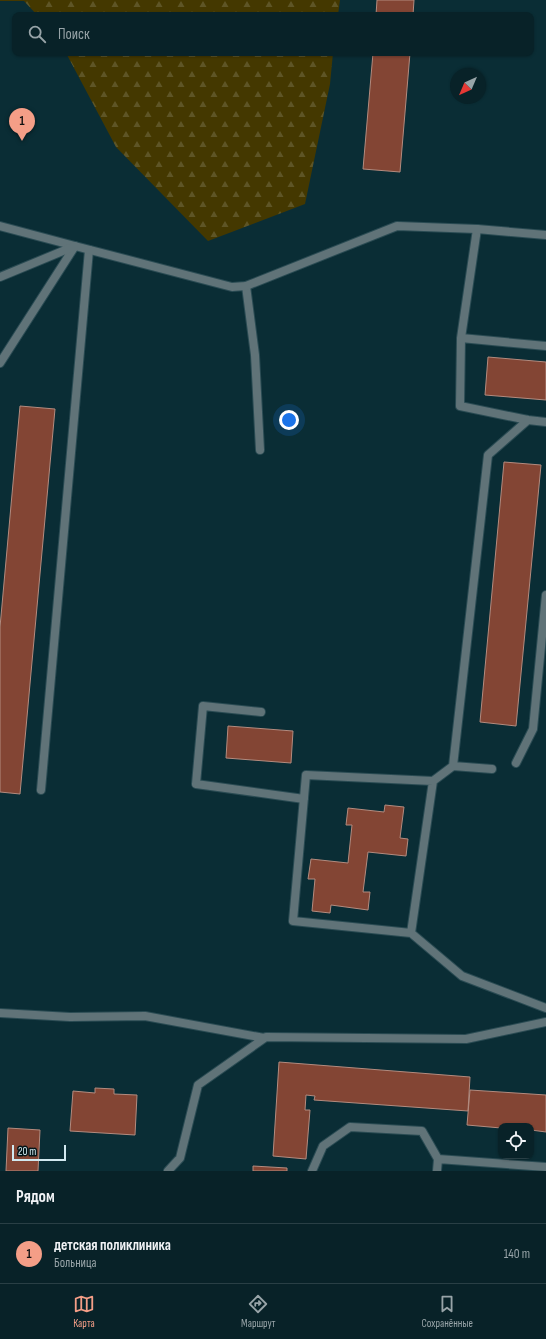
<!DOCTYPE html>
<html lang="ru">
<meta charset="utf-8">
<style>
:root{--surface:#082228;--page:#162f34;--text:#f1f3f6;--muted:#98a4a8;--line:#293f45;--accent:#f49e87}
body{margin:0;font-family:"Sofia Sans Condensed",sans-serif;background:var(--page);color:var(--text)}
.controls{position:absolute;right:12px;bottom:12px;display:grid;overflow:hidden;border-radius:8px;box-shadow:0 1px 3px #0004}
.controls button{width:36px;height:36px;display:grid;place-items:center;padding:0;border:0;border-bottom:1px solid var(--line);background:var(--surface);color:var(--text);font:20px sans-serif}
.compass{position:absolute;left:450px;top:68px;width:36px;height:36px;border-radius:50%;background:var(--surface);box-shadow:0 1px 3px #0004;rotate:224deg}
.scale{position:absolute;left:12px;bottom:10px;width:54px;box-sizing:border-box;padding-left:4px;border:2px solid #d2e9f0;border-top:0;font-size:11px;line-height:14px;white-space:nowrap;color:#d2e9f0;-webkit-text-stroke:3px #031418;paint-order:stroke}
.you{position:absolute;left:289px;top:420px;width:14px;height:14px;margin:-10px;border:3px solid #fff;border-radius:50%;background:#1a73e8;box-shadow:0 0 0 6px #1a73e833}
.badge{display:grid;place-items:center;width:26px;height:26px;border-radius:50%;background:var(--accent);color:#111;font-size:13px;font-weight:700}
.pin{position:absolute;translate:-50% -33px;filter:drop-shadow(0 1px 2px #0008)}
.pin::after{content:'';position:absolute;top:21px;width:14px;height:12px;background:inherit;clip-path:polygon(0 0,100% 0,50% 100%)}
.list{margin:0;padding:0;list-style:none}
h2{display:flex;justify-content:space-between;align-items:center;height:52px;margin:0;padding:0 16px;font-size:17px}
h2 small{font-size:13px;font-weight:400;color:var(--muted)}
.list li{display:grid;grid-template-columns:26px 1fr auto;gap:12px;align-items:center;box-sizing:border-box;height:60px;padding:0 16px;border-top:1px solid var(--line)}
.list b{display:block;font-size:15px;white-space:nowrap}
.list p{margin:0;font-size:13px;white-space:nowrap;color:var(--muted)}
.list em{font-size:13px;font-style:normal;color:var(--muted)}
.icon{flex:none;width:22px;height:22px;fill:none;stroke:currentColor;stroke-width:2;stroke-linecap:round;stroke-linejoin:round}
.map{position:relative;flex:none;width:546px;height:1171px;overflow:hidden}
.search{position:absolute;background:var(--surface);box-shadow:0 1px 3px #0004;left:12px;right:12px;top:12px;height:44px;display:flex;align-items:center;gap:10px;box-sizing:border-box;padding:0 14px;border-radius:8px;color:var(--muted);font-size:15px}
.sheet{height:112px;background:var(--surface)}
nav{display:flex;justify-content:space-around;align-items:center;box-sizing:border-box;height:56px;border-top:1px solid var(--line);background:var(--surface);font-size:11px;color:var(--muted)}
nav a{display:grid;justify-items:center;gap:2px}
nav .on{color:var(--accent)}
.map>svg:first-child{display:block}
.forest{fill:url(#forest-firs)}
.building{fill:#834534;stroke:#b38b7f}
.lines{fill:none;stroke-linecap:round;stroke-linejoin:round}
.service-casing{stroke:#2a4b53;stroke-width:10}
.minor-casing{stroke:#2a4b53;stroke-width:10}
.service{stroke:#607378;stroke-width:8}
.minor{stroke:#607378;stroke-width:8}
</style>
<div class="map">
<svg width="546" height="1171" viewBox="0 0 546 1171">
<defs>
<pattern id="forest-firs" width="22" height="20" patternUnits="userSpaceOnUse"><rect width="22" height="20" fill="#443800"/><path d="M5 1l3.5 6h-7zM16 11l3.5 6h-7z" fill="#5e5526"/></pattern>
</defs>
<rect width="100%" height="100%" fill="#0a2d35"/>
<path class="forest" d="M0,0h340l-2,15h-301l-13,-14h-24z
M66,53h267l-3,31 -25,120 -97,37 -92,-94z"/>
<path class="building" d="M377,0h37l-1,15h-37z
M373,53h37l-10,119 -37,-3z
M488,357l58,5v38l-61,-5z
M20,406l35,3 -35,385 -20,-2v-165z
M504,462l37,3 -25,261 -36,-4z
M228,726l65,5 -2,32 -65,-5z
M385,805l19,2 -4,31 8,1 -2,17 -38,-4 -5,40h7l-2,18 -37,-5 -1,8 -18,-2 3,-32h-7l3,-20 37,4 4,-38h-6l2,-17 36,4z
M279,1062l191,15 -2,34 -154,-11 1,-4 -9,-1 -1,15h5l-4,49 -33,-3z
M95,1088l19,1v5l23,1 -2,40 -65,-4 3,-40 22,2z
M470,1090l76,5v37l-15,-2v-4h-30v2l-34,-3z
M8,1128l32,2 -2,41h-32z
M253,1166l34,2v3h-34z"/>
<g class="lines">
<g class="service-casing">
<path id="service" d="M0,226l75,20 -75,117
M477,229l-16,109 -1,68 68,14 18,2
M246,286l9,69 5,95
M461,338l85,8
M261,712l-58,-6 -7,78 108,15
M516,763l17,-34 13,-134
M492,769l-39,-3 35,-311 40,-35
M433,781l20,-15
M41,790l48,-540
M411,933l22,-152 -127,-6 -13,146 118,12 51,43 84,32
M0,1013l70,4 75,-1 119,22
M438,1159l108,8
M168,1171l12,-13 18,-73 68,-48 200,2 80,-17
M312,1171l11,-25 27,-19 72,4 16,28 -1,12"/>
</g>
<g class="minor-casing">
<path id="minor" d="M0,277l75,-31 157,41 14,-1 151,-60 80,3 69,6"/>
</g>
<use href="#service" class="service"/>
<use href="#minor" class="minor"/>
</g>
</svg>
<div class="controls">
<button><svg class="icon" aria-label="locate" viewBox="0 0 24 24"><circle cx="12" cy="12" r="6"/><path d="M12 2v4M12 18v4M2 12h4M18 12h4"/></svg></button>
</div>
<svg class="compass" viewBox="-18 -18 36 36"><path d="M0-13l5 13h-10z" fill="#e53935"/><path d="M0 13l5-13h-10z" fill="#98a4a8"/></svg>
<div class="scale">20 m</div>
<div class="you"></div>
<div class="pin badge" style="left:22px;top:141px">1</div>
<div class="search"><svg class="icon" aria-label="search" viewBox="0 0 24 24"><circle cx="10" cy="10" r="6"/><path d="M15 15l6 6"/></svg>Поиск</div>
</div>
<section class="sheet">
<h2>Рядом<small></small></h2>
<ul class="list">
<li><span class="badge">1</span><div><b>детская поликлиника</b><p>Больница</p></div><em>140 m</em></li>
</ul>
</section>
<nav>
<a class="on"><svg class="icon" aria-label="map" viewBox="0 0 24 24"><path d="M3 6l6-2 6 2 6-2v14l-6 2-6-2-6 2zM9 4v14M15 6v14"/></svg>Карта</a>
<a><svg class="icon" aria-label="directions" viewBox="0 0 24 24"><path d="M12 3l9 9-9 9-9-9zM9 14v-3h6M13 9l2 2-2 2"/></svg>Маршрут</a>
<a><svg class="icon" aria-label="saved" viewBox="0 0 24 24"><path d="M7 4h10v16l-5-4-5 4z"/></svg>Сохранённые</a>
</nav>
